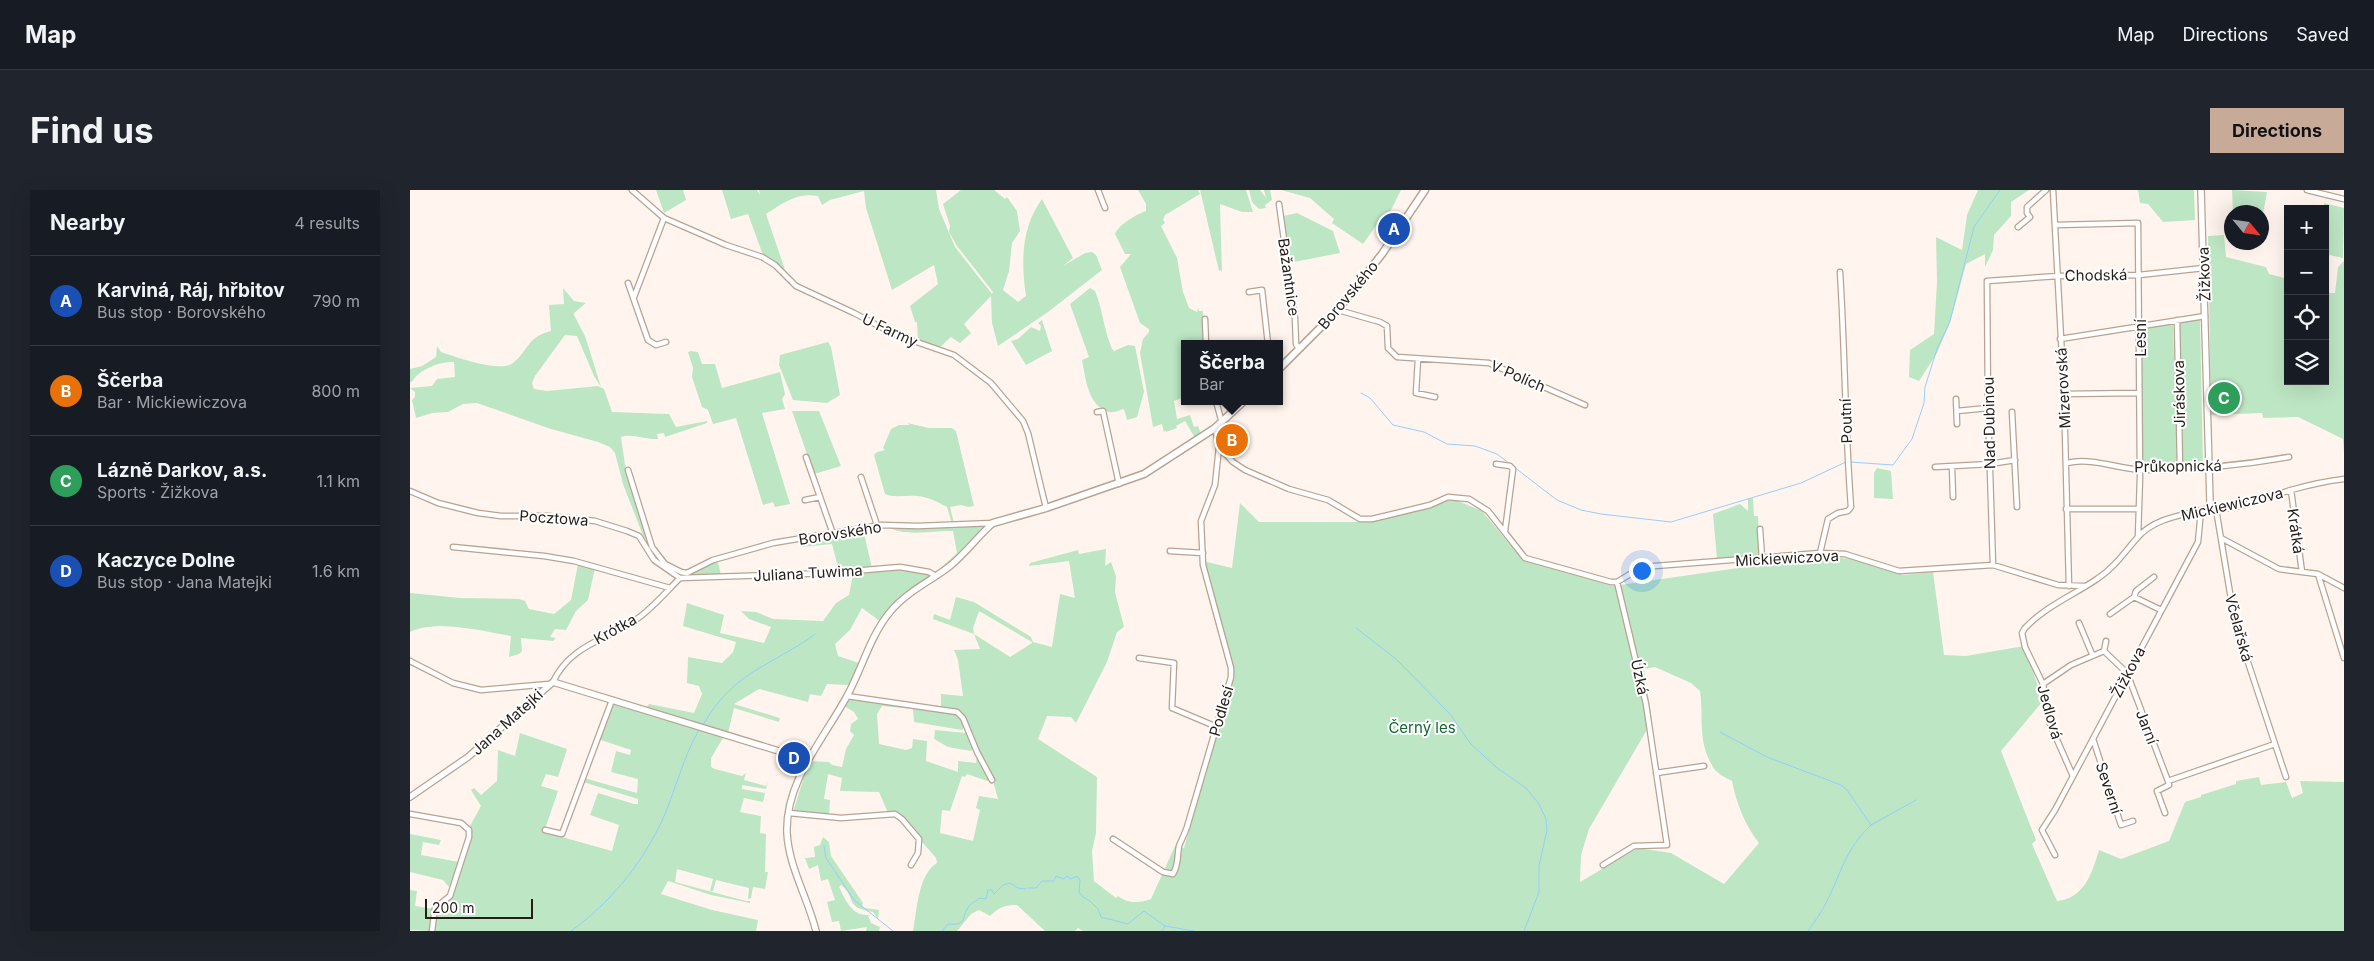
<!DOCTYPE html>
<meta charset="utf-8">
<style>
:root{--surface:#171b24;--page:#20242c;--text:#f1f3f6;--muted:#9ea1a6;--line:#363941;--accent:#c8aa99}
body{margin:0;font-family:Inter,sans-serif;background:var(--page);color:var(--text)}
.controls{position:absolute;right:15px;top:15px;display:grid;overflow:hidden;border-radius:0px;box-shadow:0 5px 20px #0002}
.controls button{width:45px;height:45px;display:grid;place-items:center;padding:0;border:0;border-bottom:1px solid var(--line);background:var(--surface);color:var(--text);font:25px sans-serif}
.compass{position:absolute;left:1814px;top:15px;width:45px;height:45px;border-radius:50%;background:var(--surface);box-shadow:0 5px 20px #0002;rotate:119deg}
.scale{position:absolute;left:15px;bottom:12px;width:108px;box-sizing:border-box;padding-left:5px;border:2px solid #251d17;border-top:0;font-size:14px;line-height:18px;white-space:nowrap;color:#251d17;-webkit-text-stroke:4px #fff;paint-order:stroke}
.you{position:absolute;left:1231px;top:380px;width:18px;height:18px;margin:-12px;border:4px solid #fff;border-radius:50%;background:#1a73e8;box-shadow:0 0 0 8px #1a73e833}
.badge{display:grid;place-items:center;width:32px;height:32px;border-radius:50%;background:var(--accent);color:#fff;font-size:16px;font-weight:700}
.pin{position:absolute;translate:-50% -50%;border:2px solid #fff;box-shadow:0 1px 5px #0006}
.popup{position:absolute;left:771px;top:150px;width:102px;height:65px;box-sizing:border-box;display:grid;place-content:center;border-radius:0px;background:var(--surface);filter:drop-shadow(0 1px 4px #0005);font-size:16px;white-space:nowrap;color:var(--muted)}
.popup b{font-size:19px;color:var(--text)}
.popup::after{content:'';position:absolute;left:50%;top:100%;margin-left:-10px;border:10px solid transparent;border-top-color:var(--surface)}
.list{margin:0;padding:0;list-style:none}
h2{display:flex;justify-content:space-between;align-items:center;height:65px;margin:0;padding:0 20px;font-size:21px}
h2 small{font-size:16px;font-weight:400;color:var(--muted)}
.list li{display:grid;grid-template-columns:32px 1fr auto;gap:15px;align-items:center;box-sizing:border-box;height:90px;padding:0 20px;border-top:1px solid var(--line)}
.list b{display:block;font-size:19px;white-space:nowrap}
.list p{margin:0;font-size:16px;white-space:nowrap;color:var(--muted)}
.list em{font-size:16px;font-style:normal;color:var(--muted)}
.icon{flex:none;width:28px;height:28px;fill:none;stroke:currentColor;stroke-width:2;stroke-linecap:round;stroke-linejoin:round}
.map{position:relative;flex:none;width:1934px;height:741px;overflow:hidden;border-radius:0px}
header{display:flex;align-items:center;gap:30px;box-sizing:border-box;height:70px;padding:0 25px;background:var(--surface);border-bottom:1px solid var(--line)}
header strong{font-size:24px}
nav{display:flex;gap:28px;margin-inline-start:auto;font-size:18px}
.intro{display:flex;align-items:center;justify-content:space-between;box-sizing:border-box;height:120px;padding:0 30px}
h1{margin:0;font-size:35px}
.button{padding:12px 22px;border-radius:0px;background:var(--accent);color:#111;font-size:18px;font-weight:700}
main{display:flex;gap:30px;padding:0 30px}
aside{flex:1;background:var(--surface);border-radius:0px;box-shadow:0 5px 20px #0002}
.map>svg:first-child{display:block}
.green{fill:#bde6c4;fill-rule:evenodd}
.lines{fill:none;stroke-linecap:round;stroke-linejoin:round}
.stream{stroke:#95cefd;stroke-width:1}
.minor-casing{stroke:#b9a291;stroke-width:7}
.tertiary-casing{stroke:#b9a291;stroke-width:8}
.secondary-casing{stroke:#b9a291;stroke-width:9}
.minor{stroke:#fff;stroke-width:4.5}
.tertiary{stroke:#fff;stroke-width:5.5}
.secondary{stroke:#fff;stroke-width:6}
.labels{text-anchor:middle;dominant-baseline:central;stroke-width:4;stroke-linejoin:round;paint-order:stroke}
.street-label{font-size:15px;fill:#251d17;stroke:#fff}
.park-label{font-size:15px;fill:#106931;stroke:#fff}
</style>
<header>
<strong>Map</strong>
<nav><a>Map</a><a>Directions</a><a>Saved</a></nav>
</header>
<div class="intro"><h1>Find us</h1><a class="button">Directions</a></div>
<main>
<aside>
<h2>Nearby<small>4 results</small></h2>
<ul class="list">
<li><span class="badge" style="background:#1a4fb4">A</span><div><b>Karviná, Ráj, hřbitov</b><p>Bus stop · Borovského</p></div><em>790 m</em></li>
<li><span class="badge" style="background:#e8710a">B</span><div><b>Ščerba</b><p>Bar · Mickiewiczova</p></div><em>800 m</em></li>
<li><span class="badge" style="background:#2e9e5b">C</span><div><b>Lázně Darkov, a.s.</b><p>Sports · Žižkova</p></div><em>1.1 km</em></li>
<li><span class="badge" style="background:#1a4fb4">D</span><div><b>Kaczyce Dolne</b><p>Bus stop · Jana Matejki</p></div><em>1.6 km</em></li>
</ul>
</aside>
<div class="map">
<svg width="1934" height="741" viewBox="0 0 1934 741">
<rect width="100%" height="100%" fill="#fff5ee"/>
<path class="green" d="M246,0h27l3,10 -22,13z
M312,0h35l3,5 -1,-5h177l3,19 16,38 37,47 1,-2 -36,-46 -8,-14 1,-6 -7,-22 18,-14h33l11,9 2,-2 10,14 3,20 -8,12 -3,28 -6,19 15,12 8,-6c-5,-33 -5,-69 16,-97l31,59 -10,8 22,-13 7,-1 4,3 6,15 -54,42 -50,34 -6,-23 -1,-27 -27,28 7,9 -11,10 -9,-6 -12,11 -21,-7 -1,-19h-2l-5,-16 28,-22 -4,-19 -42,25 -26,-82 -2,-17 -34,9 -8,5 -4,-9c-21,-4 -35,7 -52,18l19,56 -22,-15 -15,-41 -17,5z
M728,0h60l2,4 -35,21 -2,5 2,3 -4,3 16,32 6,34 6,16 8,4 1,-4 1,3h4l2,33h-21v53l-10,4 3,18 13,-4 4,12 4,-1 3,8 -6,4 -10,-17 -9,5 1,2 -11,4 -1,-2 -1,3 -2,-9 -9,3 -13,-74 3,-14 6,-7v-3l-9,-6 -20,-56 11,-13h-6l-10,-20c3,-9 22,-20 31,-23v-7z
M790,0h46l7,22h-11l-22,-8 2,69 -1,-3 -2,1z
M839,0h11l6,8 -2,-8h6l2,10 -7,5 1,3 -7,1 -7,-7z
M871,0h120l-11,22 -8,8h-2l-17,24 -31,-21 2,-4 -24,-21z
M1568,0h51l-18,12v14l-17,19 -1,15 -8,17v-13l-19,10 -16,59 -13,30 -18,28 -10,-4 1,-27 24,-16 3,-52 -1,-45 26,13 5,-35z
M1728,0h56l1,30 -32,2 -15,-18 -8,-1z
M1822,0l35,2 -5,27v-7h-29z
M1914,13l20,5 -1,50 -18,-4z
M887,23l36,18 7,22 -51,10 -6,-47z
M1814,45l2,22 40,10 3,7 19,5v102h37v-88h10l3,-26 6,-6v193l-1,-15 -45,-22 -35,1 -1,-5 -51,2 -3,-179z
M153,98l11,13 12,2 -12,10v2l11,21 16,51 -7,-11 -17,-40 -12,-1 -30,41 -3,7 2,6 13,2 51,-5 6,3 8,23 57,2 7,13 31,-6v2l-42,14 -1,-4 -7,1 1,5c-12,1 -26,-6 -37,-2l4,28 23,76 -4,-3 -21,-54 -8,-31 -5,-6 -12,-5 -47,-13 -74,-26 -14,1 -15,8 -16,1 -16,5 -4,-18 3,-3v-5l-5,-4 22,-2 5,-7 18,-2 -1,-15c-14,-1 -36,8 -42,20h-2v-13l12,-3 14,-9 1,-11 4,6c15,5 59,21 72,11 16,-13 14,-26 38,-32l-2,-26 15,-1z
M680,98l5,3c8,19 9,40 17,58l2,2 14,-6 7,1 9,46 -7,25 -10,3 -3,-11c-4,1 -11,4 -15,3 -21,-6 -23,-32 -27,-52l7,-3 -19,-53z
M1790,129l3,145h-20l-4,-142z
M632,130l10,31 -26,14 -15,-24 7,-2 13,-12 9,4 1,-5 -3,-3z
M1763,133l4,142 -35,1 -1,-137 1,-2z
M418,152l3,5 9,48 -13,8 -34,-3 -14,-35 1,-10z
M281,161l7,1 4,12h13l7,24 58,-16 5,22 -3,5 3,10 -23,4 28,91 -15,3 -2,-5 -10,3 -27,-87 -23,6 -5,-14 -6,-3 -10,-30 1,-9 -5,-16z
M382,221h27l22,55 -27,8z
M497,233l22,5h23l4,3 18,75 -6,1 -7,-2 -11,2 4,16 -2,1 -5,-17c-10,-5 -18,-10 -30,-11 -10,-1 -24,2 -32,-2l-11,-39 3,-3 8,-2 -2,-2 8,-19 8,-4h11z
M1467,278l14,3 2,28 -19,-1v-25z
M1343,308l1,18h4l2,40 -43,3 -4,-45 27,-10 8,7v-12z
M1043,309l29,12 39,47 92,28 208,-30 31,3 51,16 30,-3 11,83 22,1 58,-10 19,55 -42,50 35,89 -4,4 25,57c28,-3 35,-28 42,-51l22,9 48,-18 16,-39 16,-5v-2l35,-11v-3l23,-4 2,8 25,-3 6,16 11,-5 -3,-12 44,1v149h-1261l-5,-3 -3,3h-30l-28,-26c-12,0 -18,2 -27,11l-11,-6 -8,4 -14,17h-44c4,-20 5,-57 24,-68l-1,-5 -34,-39 -14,-6 -9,-21 -39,-1 2,-13 -14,-4 -4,25 6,1 -1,16 -36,-4 16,-51 20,1 3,3 10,2 4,-18 8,-14 -4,-4 1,-7 7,-5 -4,-7 -10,-6 5,-8 106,14 6,3 4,10 -3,5 -48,-8 -1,-13 -31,-3 -5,8 2,30 27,6 6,-2 1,-9 14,2 -1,20 32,11v-11l18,2 1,-8 13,19 -3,-10 -11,-15 -14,-37 -21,-5v-13l22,2 -5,-36 -4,-10 26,-1 -6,-15 -41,-15 1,-5 16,6 6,-23 18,5 57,35 2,5 19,5 8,-53 15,4 -6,-37 -40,5 1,-3 48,-13 1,4 27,-5 -1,17 6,-4 5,14 -1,16 9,35 -7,5 -10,30 -31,61 -5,-6 -24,-1 -9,23 59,38 -1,56 -4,18 2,30 22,17 2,-2c10,8 22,7 33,3l24,-53 9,2 49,-172 -30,-115 29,7 8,-65 19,19h107zM569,421l53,31v1l-22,14 -36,-23 -1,-6zM1245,477l36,16 9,8c4,30 -3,49 13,76 3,6 13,11 19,14 4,21 13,45 27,62l-35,41 -53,-31 -33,-5 -58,34 1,-27 8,-26 63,-108 -8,-52zM557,584l20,7 5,-3 6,21 -19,-3 -3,12 4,2 -7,31 -33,-8 2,-23 8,1 12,-35 3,1z
M477,336l100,1 -29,29 -24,18 23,-21 -4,-22c-21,-1 -49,7 -66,-5z
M453,339l9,39 -33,3 -7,-27 -31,3 -1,-6z
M237,355c6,5 9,13 15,19 25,21 32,-2 56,-2l3,13c-36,1 -54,5 -74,-30z
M168,374l17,4 -7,32 -12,11 -10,19 -11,-1 -5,8 6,1 -3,3 -32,-3 1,13 -3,3 -10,3 2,-21c-28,-5 -75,-17 -101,-4v-39l50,5 59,1 6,2 4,8 25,5 17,-14z
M491,379l28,5 2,3 -50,45 -19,-14 -12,22 -15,14 3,12 21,7 -9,22 -23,-1 -6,12 -11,-2 -2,8 -49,-13 -25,15 46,14 -1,4 -45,-14 -6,25 -82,-25 3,-4 45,9 8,-19 -3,-8 -12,-3 1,-26 34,6 11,-11 3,-10 -53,-16 4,-23 37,12 -4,18 44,10 7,-16 -22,-8 -8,-8 15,1 17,7 50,2 13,-18 13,-8 4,-21z
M203,513l142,43 -32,-8 -12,20v9l4,2 27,7 4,-3 -2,7 22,6 2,-4 -2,7 -24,-4v4l23,4 -2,9 -19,-4 -4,14 21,4 -1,17 6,1 -1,38h3l-3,17 -12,-2 -2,11 -3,1 1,-11 -33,-8 -3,11h-3l3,-12 -36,-10 -2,13 71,19h4v2l-39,-8 -43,-14 -7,13 51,16 46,10 -2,11h-322l2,-22 15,-13 20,-61 -1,-9 11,-20 -10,-16 3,-2 7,7 16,-14 1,-31 17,6 5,-23 47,16 -9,28 -12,-3 -5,12 17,5 -14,41 68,19 7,-26 -29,-10 8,-22 36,11h4v-5l-55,-17 1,-4 53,15 1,-14 -27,-7 5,-21 14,4 1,-5 -33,-11z
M525,540l31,3 7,15 -2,3 -23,-4 -14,-8z
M0,644l31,6 -2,5 -16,-3 -2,13 38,7 -10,25 -6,-7 -33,-8z
M413,647l6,5 2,14 32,47 -1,3 3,2 14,2 -1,9 -5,-7c-30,-5 -15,-13 -32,-27l-2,2c6,12 13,29 29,28l3,8 9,4 -1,4h-13l1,-4 -26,4 -2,-10 -7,1 -5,-20 8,-2 -7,-21 -7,2 -3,-16 -9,4 -4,-11 10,-1 -1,-10 6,-2z
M0,700l7,1 -2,15 19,3 -3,22 -21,-1z"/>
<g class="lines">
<path class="stream" d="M951,203l9,5 23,27 31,7 23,12 28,2 22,8 60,46 24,10 20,4 70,8 130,-39 45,-21
M1440,272l43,3 19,-26 12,-36 1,-16 12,-38 13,-28 24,-94 26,-37
M946,438l40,31 54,55 20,29 26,24 30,21 13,16 7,15 1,11 -8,36v26l-15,39
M293,535c14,-25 34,-45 60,-59 18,-11 35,-19 52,-32
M1310,542l47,25 74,28 6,5 24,35c-26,25 -29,46 -44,76 -5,11 -12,20 -19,30
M1461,635l45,-25
M414,656l2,12 28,42 39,31
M618,698h8l6,-7h12l2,-5 8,3 3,-3 4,3 6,-3 3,4 -1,12 4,5 7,4 8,8 3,8 27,7 16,-13 21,15 29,5
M161,741c39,-28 69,-65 90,-108 14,-30 21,-64 38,-93
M532,741l6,-7c21,2 12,-8 22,-19 3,-3 6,-4 10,-7l6,1 2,-9h4l2,4 9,-9 7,-2 8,5 8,1
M752,741l3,-5"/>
<g class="minor-casing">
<path id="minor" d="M222,0l32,28 62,27 36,12 13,8 21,21 58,27 40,21 60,21 37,28 32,38 5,12 18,75
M688,0l7,18
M1643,0l11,204 5,192
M1897,0l37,9
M869,14l16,114 1,26 3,5
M1646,35l82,-2 2,254 -2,60
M1608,37l12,-10 -3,-4v-6l19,-17
M218,93l20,57 8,5 10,-3
M839,102l13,-2 6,54
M224,107l30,-79
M928,120l42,12 7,4 1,22 9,9 92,6 96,42
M795,129l1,25
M1767,130l3,147
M1650,149l145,-23
M1008,169l-2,34 19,4
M1654,204l75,-1
M1546,209l1,25
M806,211l6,22
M1547,221l31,-3
M687,222l6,-1 16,73
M1602,222l5,95
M805,238l4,19 14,15 12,8 44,19 39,11 32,19h12l58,-14 18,-8 21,2 19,12 37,47 86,24h6l25,-15 178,-14 25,1 54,17 94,-6 65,20 27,1
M396,267l27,77
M1657,273c25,-6 51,6 76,7 47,0 101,-5 146,-13
M1086,274l14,2 3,3 -8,62
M1525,277l55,-3 25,-4
M1542,277l1,30
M218,280l24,77 13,17 16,8 6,1 26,-13 60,-17 108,-18 37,1 75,-3
M451,287l16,48
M1881,300l11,82
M0,301l28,12 40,10 23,3h47l47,5 32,10 12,5 15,24 26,18
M395,310l15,-3
M1656,319h72
M1350,339l2,29
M1811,348l58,31 39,5 26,14
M43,357l91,9 30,5 96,27
M760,361l33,2
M1410,363l8,-34 10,-6 10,-2 3,-4c-6,-78 -6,-157 -11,-235
M1583,375l-5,-157 -1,-127 71,-5 81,-1 65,-7
M1908,384l26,84
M1744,387l-18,14 -2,6 27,13
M270,388l150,-5 70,-6 29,5 7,4
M1700,424l24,-17
M1669,433l13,31
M1694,461l2,-10
M729,468l35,5 -2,45 45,19
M0,471l43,22 28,7 68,-6
M143,492c18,-39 58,-43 88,-66 14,-11 26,-25 39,-38
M1633,494l28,-19 33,-14 23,22 41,108
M437,506l110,16 6,6 14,34 15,28
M1683,549l28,86 12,-4
M1865,554l11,33
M1246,583l48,-7
M1663,586l-23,-52 -7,-40 -18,-37 -3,-14 3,-5c21,-22 47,-32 72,-49 17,-11 27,-26 40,-41 17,-20 46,-23 69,-29l3,-2c21,7 61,-11 82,-17 18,-5 35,-9 53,-11
M1758,591l107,-37 -40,-121 -19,-114
M379,623l52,5 54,-4 7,5 17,20 -1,14 -7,12
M1755,623l-8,-22 12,-6 -1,-4
M0,624l51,9 8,7v7l-19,59 -15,12 -3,23
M135,640l17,4 50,-134
M703,649l50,33 10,2c6,-10 4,-18 6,-28 2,-5 6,-13 8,-19l44,-150v-9l-28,-103 -2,-44 14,-36 4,-38
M1645,665l-13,-25 13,-20 143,-268 3,-32
M1193,675l31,-19 33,-1 -21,-141 -29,-122"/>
</g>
<g class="tertiary-casing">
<path id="tertiary" d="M1791,0l9,312 -1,5
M0,607l58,-40 85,-75 255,78
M406,741c-8,-33 -27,-63 -29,-98 -2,-52 37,-94 60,-137 15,-27 23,-60 43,-84 16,-20 41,-31 60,-46 16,-13 28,-30 43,-43"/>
</g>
<g class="secondary-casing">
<path id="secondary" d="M870,178l58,-58 44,-56 43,-64
M583,333l53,-15 98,-34 71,-46 29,-27"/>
</g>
<use href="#minor" class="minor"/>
<use href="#tertiary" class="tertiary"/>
<use href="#secondary" class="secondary"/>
</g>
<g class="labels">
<g class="street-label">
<text transform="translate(1794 84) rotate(-92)">Žižkova</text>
<text transform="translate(1686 85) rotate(-1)">Chodská</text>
<text transform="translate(879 87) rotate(82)">Bažantnice</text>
<text transform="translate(938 105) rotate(-50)">Borovského</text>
<text transform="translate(480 140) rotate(25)">U Farmy</text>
<text transform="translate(1730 148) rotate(-90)">Lesní</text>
<text transform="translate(1108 186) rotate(23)">V Polích</text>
<text transform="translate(1653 198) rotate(-93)">Mizerovská</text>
<text transform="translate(1769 204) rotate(-91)">Jiráskova</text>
<text transform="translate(1436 231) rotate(-92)">Poutní</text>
<text transform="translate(1579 233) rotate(-91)">Nad Dubinou</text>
<text transform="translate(1768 276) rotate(-1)">Průkopnická</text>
<text transform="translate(1822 314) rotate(-13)">Mickiewiczova</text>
<text transform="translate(144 328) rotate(4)">Pocztowa</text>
<text transform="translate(1886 341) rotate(82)">Krátká</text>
<text transform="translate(430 343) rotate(-9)">Borovského</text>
<text transform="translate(1377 368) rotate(-3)">Mickiewiczova</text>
<text transform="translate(398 383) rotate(-3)">Juliana Tuwima</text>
<text transform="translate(1829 438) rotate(75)">Včelařská</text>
<text transform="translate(205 439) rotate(-29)">Krótka</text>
<text transform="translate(1718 482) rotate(-62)">Žižkova</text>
<text transform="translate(1230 487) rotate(78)">Úzká</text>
<text transform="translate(811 521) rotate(-74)">Podlesí</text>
<text transform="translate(1640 522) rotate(74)">Jedlová</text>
<text transform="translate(97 532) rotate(-42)">Jana Matejki</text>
<text transform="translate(1737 537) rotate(69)">Jarní</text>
<text transform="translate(1699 598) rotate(72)">Severní</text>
</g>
<g class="park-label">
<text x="1012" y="537">Černý les</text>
</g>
</g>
</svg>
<div class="controls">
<button>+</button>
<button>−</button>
<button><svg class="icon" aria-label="locate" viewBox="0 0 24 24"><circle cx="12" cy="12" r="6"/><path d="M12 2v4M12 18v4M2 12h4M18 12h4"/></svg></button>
<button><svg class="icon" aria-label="layers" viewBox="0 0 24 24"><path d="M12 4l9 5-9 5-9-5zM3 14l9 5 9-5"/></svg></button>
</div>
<svg class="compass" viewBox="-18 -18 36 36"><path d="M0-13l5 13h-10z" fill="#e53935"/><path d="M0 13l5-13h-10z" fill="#9ea1a6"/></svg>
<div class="scale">200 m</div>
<div class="you"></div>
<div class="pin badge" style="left:984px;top:39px;background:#1a4fb4">A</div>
<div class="pin badge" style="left:822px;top:250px;background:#e8710a">B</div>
<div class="popup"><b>Ščerba</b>Bar</div>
<div class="pin badge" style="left:1814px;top:208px;background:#2e9e5b">C</div>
<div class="pin badge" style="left:384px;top:568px;background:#1a4fb4">D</div>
</div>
</main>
